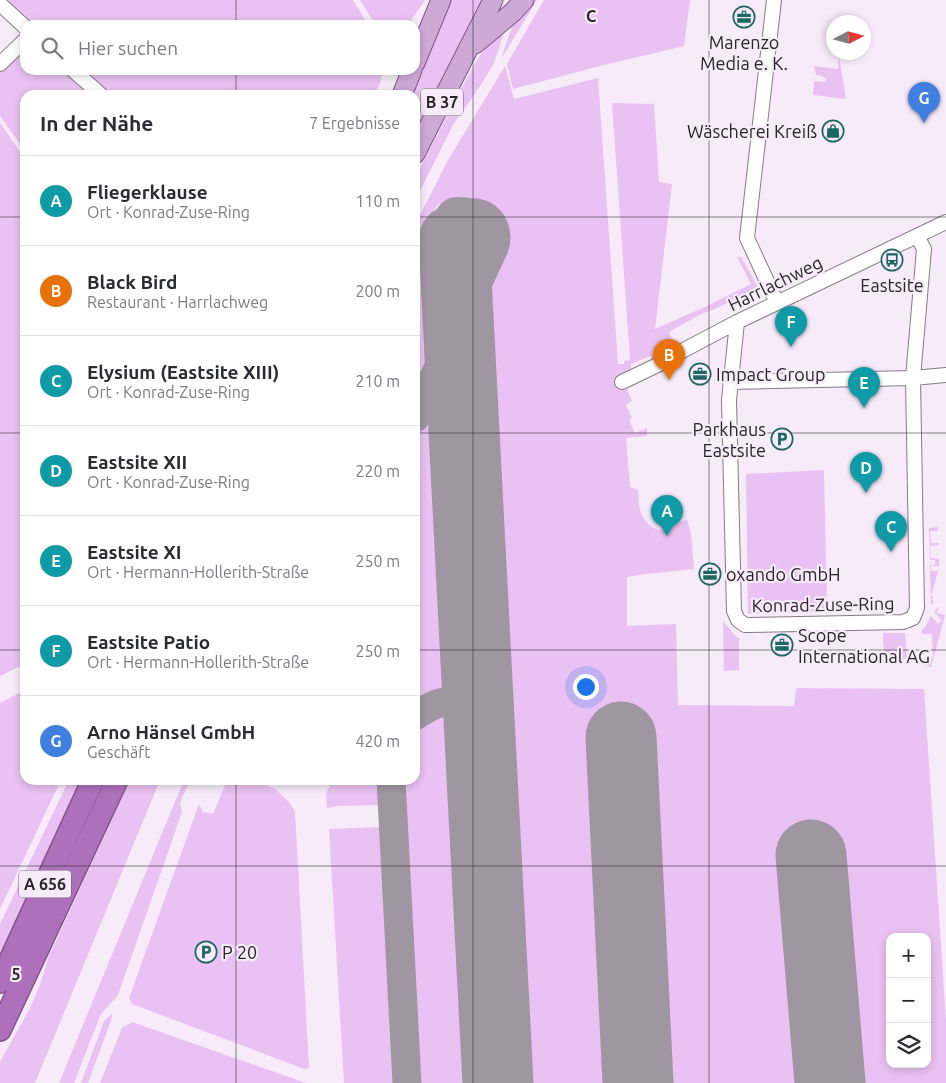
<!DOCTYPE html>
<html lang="de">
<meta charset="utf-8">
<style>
:root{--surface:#fff;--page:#f7f7f7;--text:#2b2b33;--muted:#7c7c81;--line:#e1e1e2;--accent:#1c6761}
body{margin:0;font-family:Ubuntu,sans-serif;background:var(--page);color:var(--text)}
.controls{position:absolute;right:15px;bottom:15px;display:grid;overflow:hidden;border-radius:10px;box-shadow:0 2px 8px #0003}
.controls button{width:45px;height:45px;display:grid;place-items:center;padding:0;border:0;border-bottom:1px solid var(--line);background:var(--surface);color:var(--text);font:25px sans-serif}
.compass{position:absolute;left:826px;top:15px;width:45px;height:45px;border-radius:50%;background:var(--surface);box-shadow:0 2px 8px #0003;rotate:84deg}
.you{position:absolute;left:585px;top:686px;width:18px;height:18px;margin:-12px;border:4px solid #fff;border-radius:50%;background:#1a73e8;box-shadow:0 0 0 8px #1a73e833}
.badge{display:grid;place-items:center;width:32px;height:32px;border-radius:50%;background:var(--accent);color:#fff;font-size:16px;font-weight:700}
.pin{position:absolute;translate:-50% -41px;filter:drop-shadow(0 1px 2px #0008)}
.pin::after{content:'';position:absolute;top:26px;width:18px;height:15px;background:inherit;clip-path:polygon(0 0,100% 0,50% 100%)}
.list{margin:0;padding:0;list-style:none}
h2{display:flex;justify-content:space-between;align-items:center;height:65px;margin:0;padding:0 20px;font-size:21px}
h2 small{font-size:16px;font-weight:400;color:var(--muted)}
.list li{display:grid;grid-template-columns:32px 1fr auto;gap:15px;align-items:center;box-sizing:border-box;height:90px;padding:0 20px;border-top:1px solid var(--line)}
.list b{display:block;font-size:19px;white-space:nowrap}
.list p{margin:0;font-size:16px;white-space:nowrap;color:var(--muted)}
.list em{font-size:16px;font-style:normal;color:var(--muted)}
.icon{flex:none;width:28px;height:28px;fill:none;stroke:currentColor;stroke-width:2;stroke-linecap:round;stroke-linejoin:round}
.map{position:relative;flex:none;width:946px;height:1083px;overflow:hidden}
.search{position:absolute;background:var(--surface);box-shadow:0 2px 8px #0003;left:20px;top:20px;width:400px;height:55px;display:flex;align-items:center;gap:12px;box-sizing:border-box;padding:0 18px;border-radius:15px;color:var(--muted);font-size:19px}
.panel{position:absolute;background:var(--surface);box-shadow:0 2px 8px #0003;left:20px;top:90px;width:400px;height:695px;border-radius:15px}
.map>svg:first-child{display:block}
.green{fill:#e9c1f2;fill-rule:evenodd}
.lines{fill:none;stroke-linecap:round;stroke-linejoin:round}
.taxiway{stroke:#a096a2;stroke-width:29}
.runway{stroke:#a096a2;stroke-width:71}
.minor-casing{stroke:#867b88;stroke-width:16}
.major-casing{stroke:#805689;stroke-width:21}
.highway-casing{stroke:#805689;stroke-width:24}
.minor{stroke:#fff;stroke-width:14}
.major{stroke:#cea9d6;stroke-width:19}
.highway{stroke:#ae70bb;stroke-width:21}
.grid{fill:none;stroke:#2a252b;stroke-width:1;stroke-opacity:0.55}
.labels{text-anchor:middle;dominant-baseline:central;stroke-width:4.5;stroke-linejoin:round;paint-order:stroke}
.shield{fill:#f7eaf9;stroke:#686069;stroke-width:1}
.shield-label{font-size:16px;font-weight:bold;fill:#2a252b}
.poi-label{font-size:18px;fill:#2a252b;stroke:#f7eaf9;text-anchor:start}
.street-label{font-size:18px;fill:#2a252b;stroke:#f7eaf9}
.grid-label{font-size:16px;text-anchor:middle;font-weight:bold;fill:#2a252b;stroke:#f7eaf9;stroke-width:4.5;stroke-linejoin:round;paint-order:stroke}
</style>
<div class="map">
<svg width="946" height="1083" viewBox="0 0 946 1083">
<rect width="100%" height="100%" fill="#f7eaf9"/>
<path class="green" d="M6,0h347l15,25h-335z
M360,0h65l-17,25h-32z
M450,0h33l-68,135v-40h-6z
M531,0h6l-36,59 15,-44z
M544,0h146l-6,46 -84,20 -87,23 -6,-25z
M507,23l-13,40 -15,25 -26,37 -38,76v-23l45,-87 17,-31 19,-25z
M25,46v24h42l28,25h-70v56l-25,-35v-46z
M839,56l7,43 -33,-4 1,-14 11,1 1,-4 -4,-1v-1l-6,-1 -2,-9 24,3z
M505,66l9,33 84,-21 20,286h6v-3l6,-1 -18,-257 42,1 5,78 13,2 -17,145 52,-23 44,-22 -14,-27h4l16,28 -1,3 -41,21 -14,5 -32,18 4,10 -7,6 1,4 -6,-7 -8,7 5,7 -2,4 -6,-7 -19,8v10l-8,14 3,-1 6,14 -6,4 6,13 -3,2 6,13 12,-5v8l-21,2 4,49 8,3c1,6 0,13 2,20 2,8 12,21 22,20 6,0 19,-8 25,-11l4,15 3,35 -48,5 -19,3v49l49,-2 2,81 116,1 2,-18 128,1 22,332v62h-428l-40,-773 29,-76 -2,-10 -6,-10 -11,-8 -7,-2h-42l-6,7 6,116c-2,25 -14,47 -24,70v-172l32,-63zM890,937h37v127h-37z
M82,70h301l-3,13 -6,12h-266z
M0,123l25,36v505l-25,12z
M433,412c7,3 9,6 11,13l13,253 -42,28v-270l11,-20z
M824,470l3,141 -79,3 -2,-140z
M938,527v4h-8l1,12h8v2l-9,1 1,12 8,1v7h-8v5h7l-7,25h2l-1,4 2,1 -3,5 -1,-41h5v-5h-5l-1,-32z
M939,606l-2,7 8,2 -14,52 -7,-2 2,-7h7l-1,-24h-10v-4l4,-4 5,-10 7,8 4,-4 -8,-8z
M723,621l13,16 3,1v32l-15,1z
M883,633h22l2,26 -23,1z
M25,690v90h36l-61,129v-206z
M439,715c11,2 18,8 21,18l19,350h-64l-16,-303h16v-54c8,-5 15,-10 24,-11z
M69,780h13l-82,173v-29z
M130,780h30l-125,303h-35v-21l31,-56 9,-21 9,-29z
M184,780h6l-10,23 2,9 -64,183 -17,19 -27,69h-15z
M230,780h24l21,9 14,13 6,10 14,256 -5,1 -172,-65 -3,-6 70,-194 4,8 10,2 13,-31z
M331,780h53l1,21 -4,4 -44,1 -10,2 -1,-14 5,-11z
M382,827l4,5 13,251h-55l-15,-254z
M112,1014v4l-24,65h-7l23,-62z
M132,1022l174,61h-206l22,-55z"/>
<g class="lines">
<path class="taxiway" d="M424,398c12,-11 28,-13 36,4 2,4 3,10 4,15
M415,418l79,-170c5,-14 0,-31 -17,-35 -3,0 -8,0 -11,-1 -4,0 -9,-1 -12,0 -6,3 -8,12 -6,18 1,3 4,7 6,10
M415,716c15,-10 33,-21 50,-10 4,3 8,7 10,11 5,9 5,21 6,31
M391,780l16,303"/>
<path class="runway" d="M454,240l44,843
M621,737l17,346
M811,855l19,228"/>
<g class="minor-casing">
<path id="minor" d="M774,0l-27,238 30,65
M0,4l25,23
M0,64l25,-24
M73,70l28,25
M737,322l-8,78 5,211 4,9 7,5 158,-3 10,-4 4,-10 -4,-230 11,-129 -7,-13
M622,382l46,-22 14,-9 55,-29 209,-100
M730,382l183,-4 33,-3"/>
</g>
<g class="major-casing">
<path id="major" d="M475,44l38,-32 11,-12
M415,63l26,-63
M402,95l10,-25
M415,154l78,-154"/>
</g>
<g class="highway-casing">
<path id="highway" d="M0,982l93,-202
M0,1030l117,-250"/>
</g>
<use href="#minor" class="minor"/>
<use href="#major" class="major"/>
<use href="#highway" class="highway"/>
</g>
<path class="grid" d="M236,0v25M473,0v1083M709,0v1083M236,70v25M0,217h25M415,217h531M0,433h25M415,433h531M0,650h25M415,650h531M236,780v303M0,866h946"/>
<defs>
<g id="office-ring" transform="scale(1.125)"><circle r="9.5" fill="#f7eaf9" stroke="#1c6761" stroke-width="1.5"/><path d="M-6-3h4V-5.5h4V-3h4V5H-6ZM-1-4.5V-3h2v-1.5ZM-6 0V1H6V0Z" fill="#1c6761"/></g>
<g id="shop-ring" transform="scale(1.125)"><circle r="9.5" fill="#f7eaf9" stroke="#1c6761" stroke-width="1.5"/><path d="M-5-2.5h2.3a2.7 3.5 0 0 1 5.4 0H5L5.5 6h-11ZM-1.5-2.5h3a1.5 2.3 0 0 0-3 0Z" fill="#1c6761"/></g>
<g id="bus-ring" transform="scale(1.125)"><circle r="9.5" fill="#f7eaf9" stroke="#1c6761" stroke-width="1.5"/><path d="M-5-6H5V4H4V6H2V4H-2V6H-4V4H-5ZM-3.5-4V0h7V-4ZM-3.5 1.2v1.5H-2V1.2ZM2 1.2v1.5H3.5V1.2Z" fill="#1c6761"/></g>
<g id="parking-ring" transform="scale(1.125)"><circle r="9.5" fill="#f7eaf9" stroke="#1c6761" stroke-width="1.5"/><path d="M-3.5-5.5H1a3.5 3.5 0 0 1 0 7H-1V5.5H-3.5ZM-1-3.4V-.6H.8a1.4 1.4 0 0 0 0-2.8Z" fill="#1c6761"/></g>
</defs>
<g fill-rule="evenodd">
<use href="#office-ring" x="744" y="17"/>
<use href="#shop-ring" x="833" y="131"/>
<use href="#bus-ring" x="892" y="260"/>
<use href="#office-ring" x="700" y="374"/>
<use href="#parking-ring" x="782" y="439"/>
<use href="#office-ring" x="710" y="574"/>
<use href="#office-ring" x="782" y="645"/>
<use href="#parking-ring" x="206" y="952"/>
</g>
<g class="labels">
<g class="shield">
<rect x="421" y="88.5" width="42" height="27" rx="4"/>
<rect x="19" y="870.5" width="52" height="27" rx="4"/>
</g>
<g class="shield-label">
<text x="442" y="102">B 37</text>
<text x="45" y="884">A 656</text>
</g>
<g class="poi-label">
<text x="744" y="42" text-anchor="middle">Marenzo<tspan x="744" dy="21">Media e. K.</tspan></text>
<text x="817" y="131" text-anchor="end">Wäscherei Kreiß</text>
<text x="892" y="285" text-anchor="middle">Eastsite</text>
<text x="716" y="374">Impact Group</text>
<text x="766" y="429" text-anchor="end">Parkhaus<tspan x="766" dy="21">Eastsite</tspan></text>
<text x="726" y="574">oxando GmbH</text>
<text x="798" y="635">Scope<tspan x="798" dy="21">International AG</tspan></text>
<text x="222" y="952">P 20</text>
</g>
<g class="street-label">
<text transform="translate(775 283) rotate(-26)">Harrlachweg</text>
<text transform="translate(823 604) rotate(-1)">Konrad-Zuse-Ring</text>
</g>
</g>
<g class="grid-label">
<text x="591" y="22">C</text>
<text x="16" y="980">5</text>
</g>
</svg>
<div class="controls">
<button>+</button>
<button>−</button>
<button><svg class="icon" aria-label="layers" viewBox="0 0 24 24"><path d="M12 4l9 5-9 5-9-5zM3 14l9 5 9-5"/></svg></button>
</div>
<svg class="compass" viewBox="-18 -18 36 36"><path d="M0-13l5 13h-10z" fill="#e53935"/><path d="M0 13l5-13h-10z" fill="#7c7c81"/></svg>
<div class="you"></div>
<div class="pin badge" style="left:667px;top:536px;background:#0f9aa8">A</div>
<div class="pin badge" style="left:669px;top:380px;background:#e8710a">B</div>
<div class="pin badge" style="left:891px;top:552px;background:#0f9aa8">C</div>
<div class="pin badge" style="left:866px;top:493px;background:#0f9aa8">D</div>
<div class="pin badge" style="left:864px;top:408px;background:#0f9aa8">E</div>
<div class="pin badge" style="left:791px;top:347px;background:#0f9aa8">F</div>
<div class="pin badge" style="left:924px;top:123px;background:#3f7fe0">G</div>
<div class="search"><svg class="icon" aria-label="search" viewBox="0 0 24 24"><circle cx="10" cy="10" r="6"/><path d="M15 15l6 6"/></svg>Hier suchen</div>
<section class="panel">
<h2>In der Nähe<small>7 Ergebnisse</small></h2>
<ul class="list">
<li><span class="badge" style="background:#0f9aa8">A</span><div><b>Fliegerklause</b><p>Ort · Konrad-Zuse-Ring</p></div><em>110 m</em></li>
<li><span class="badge" style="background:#e8710a">B</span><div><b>Black Bird</b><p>Restaurant · Harrlachweg</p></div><em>200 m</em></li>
<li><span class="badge" style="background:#0f9aa8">C</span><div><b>Elysium (Eastsite XIII)</b><p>Ort · Konrad-Zuse-Ring</p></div><em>210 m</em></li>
<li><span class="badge" style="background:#0f9aa8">D</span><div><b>Eastsite XII</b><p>Ort · Konrad-Zuse-Ring</p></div><em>220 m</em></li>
<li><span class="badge" style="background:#0f9aa8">E</span><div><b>Eastsite XI</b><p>Ort · Hermann-Hollerith-Straße</p></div><em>250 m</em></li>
<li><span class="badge" style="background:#0f9aa8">F</span><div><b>Eastsite Patio</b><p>Ort · Hermann-Hollerith-Straße</p></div><em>250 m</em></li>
<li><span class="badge" style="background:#3f7fe0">G</span><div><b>Arno Hänsel GmbH</b><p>Geschäft</p></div><em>420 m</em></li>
</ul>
</section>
</div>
